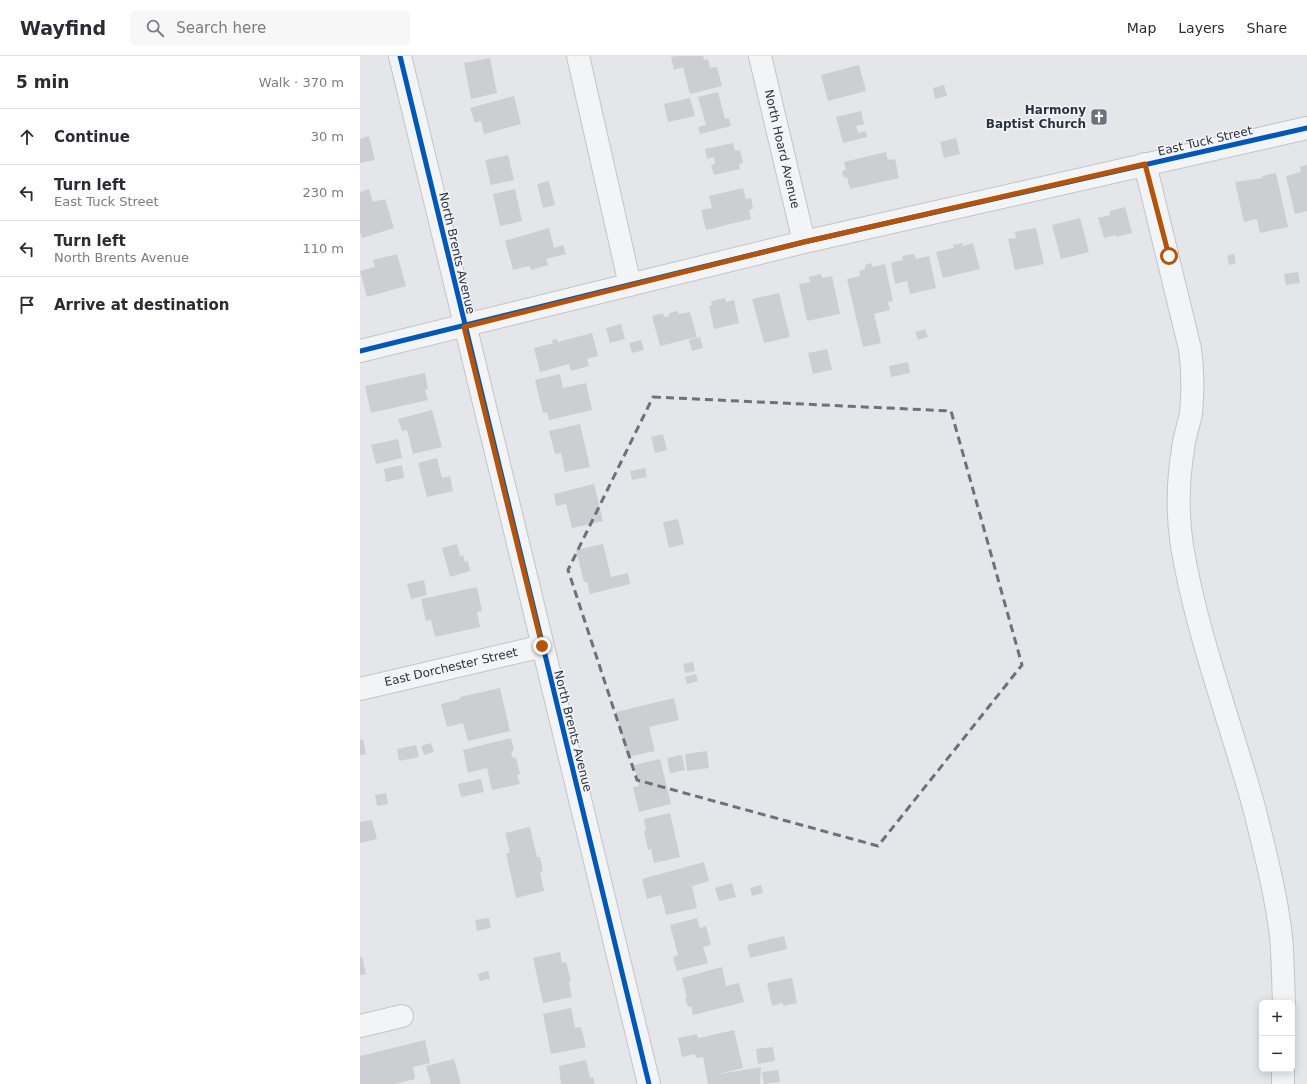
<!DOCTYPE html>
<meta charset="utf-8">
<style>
:root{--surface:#fff;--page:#f7f7f7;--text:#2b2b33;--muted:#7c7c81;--line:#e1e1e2}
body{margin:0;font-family:"DejaVu Sans",sans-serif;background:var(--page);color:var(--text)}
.controls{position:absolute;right:12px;bottom:12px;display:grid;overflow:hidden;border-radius:6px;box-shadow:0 2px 10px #0003}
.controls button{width:36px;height:36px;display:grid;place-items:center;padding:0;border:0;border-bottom:1px solid var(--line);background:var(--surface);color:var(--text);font:20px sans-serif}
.stop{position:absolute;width:12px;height:12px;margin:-9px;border:3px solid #b45309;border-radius:50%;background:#fff}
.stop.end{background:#b45309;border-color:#fff;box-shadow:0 1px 4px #0008}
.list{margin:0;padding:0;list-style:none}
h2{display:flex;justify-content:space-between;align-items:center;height:52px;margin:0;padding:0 16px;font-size:17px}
h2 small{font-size:13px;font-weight:400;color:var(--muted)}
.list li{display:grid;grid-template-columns:26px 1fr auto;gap:12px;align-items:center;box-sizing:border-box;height:56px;padding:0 16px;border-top:1px solid var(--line)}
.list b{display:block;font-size:15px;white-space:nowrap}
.list p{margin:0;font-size:13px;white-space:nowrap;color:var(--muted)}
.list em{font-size:13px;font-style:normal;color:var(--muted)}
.icon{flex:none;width:22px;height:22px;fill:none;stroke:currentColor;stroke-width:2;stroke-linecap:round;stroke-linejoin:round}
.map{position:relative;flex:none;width:947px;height:1028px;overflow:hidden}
header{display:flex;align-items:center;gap:24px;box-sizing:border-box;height:56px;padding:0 20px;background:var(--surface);border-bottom:1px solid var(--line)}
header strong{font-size:19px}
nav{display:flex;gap:22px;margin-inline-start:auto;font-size:14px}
.search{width:280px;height:36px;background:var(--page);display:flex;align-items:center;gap:10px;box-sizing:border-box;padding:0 14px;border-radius:6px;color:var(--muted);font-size:15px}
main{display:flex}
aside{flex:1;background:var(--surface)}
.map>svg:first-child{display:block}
.building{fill:#ccced1}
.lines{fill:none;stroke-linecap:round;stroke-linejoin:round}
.minor-casing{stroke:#c2c4c7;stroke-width:24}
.minor{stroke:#f3f4f5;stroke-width:22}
.cycleway-casing{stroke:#f2f4f7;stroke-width:8}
.cycleway{stroke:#0057b8;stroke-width:5}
.route{stroke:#b45309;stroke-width:5}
.marked{fill:none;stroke:#6c727c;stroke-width:3;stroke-dasharray:8 5;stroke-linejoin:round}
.labels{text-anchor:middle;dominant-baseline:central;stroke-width:3;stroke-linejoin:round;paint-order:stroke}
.poi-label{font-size:12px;font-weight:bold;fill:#2b3341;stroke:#f2f4f7;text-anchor:end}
.street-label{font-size:12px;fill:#2b3341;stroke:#f2f4f7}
</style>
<header>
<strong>Wayfind</strong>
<div class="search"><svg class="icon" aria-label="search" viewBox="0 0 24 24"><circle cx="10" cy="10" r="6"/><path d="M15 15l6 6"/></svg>Search here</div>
<nav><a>Map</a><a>Layers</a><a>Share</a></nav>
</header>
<main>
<aside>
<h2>5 min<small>Walk · 370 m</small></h2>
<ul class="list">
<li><svg class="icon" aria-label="ahead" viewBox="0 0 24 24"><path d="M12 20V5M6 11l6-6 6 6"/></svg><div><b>Continue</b></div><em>30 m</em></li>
<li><svg class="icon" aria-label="left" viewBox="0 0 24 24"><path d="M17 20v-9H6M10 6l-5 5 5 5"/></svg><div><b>Turn left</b><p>East Tuck Street</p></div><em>230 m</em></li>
<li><svg class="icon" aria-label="left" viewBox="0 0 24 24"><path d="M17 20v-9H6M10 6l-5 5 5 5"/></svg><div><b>Turn left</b><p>North Brents Avenue</p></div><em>110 m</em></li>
<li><svg class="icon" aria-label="arrive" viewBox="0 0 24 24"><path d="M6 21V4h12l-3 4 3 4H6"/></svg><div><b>Arrive at destination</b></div></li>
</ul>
</aside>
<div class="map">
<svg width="947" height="1028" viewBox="0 0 947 1028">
<rect width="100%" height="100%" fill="#e4e6e9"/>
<path class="building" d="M318,0h25l1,4 4,-1 2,9 7,-1 5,19 -32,8 -7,-27 -9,3 -3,-13z
M130,2l7,35 -26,6 -7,-36z
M499,9l7,26 -38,10 -7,-26z
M584,29l3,11 -12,3 -2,-11z
M358,36l7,27 4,-1 2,8 -31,8 -2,-7 8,-2 -8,-28z
M154,40l7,28 -37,10 -3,-13 -6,2 -5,-15z
M330,42l5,18 -27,6 -4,-18z
M501,55l3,13 -8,2 2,7 8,-2 1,6 -24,6 -7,-26z
M9,80l6,24 -15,3v-24z
M596,82l4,16 -16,4 -4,-16z
M373,87l2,8 5,-1 3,13 -4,1 1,5 -26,6 -3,-10 4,-1 -1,-7 -7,2 -2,-10z
M526,96l2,8 7,-1 4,19 -49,11 -3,-12 -3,1 -2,-7 4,-1 -2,-8z
M148,99l6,25 -23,5 -6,-25z
M947,109v46l-12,3 -9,-38 15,-4 -1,-5z
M916,117l12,54 -28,6 -3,-14 -13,3 -9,-40 28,-4 -1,-2z
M189,125l6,24 -12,3 -6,-24z
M383,132l3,11 5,-1 2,11 -4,1 2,9 -45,11 -5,-20 11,-2 -3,-12z
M9,133l4,13 12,-3 9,29 -32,10 -2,-6v-40z
M155,133l7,32 -22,5 -7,-32z
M765,151l7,26 -16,4v-2l-12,3 -6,-20 12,-3v-4z
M720,162l9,34 -28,7 -9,-34z
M189,172l5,20 9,-3 3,9 -20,5 2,6 -17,5 -2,-4 -16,4 -8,-29z
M676,172l8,36 -29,6 -7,-31 8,-1 -1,-6z
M602,187l1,3 10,-3 7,26 -37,9 -7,-26 18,-4 -1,-3z
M37,198l9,32 -39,11 -7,-26 15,-4 -2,-7z
M554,198l2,5 13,-3 7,32 -26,6 -3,-13 -12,3 -4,-21 12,-3 -1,-4z
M874,198l2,9 -7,2 -2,-9z
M511,207l2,4 12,-3 8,37 -5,1 2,8 -16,4 7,29 -18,4 -16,-68 13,-3 -1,-5 6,-2v-4z
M938,216l2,11 -14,2 -2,-11z
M461,218l1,4 10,-2 8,38 -33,7 -8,-37 11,-2 -1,-5z
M419,237l11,44 -26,6 -12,-44z
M365,242l1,4 8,-2 5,23 -25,6 -5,-23 3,-1 -1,-4z
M317,255l2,3 11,-2 7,25 -37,9 -8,-30 11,-3 1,4 5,-1v-3z
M261,268l4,15 -15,4 -4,-15z
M565,273l3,8 -10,3 -3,-8z
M232,277l6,23 -11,3 2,7 -18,5 -2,-7 -29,8 -6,-24 19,-5 -1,-3 5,-1 1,3z
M340,281l3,11 -11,3 -3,-11z
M281,284l3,10 -12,3 -3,-10z
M467,293l5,21 -19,4 -5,-21z
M548,306l2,11 -19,4 -2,-11z
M65,317l3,16 -3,1 3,10 -57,13 -6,-27z
M200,318l3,14 23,-5 6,27 -43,10 -2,-8 -4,1 -8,-33z
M72,354l10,37 -29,7 -6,-24 -5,1 -4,-12z
M220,368l10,43 -25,5 -4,-19 -6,1 -6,-23z
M303,378l4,16 -12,3 -4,-16z
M38,383l4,19 -26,6 -5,-19z
M77,402l5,20 8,-2 3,15 -26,6 -9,-34z
M42,409l2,13 -18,4 -2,-13z
M285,412l2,9 -15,3 -2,-9z
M234,428l9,37 -31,7 -6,-24 -10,2 -2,-12z
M318,463l6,25 -15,4 -6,-26z
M97,488l3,12 3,-1 2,7 3,-1 2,10 -20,6 -8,-29z
M243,488l8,33 17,-4 2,11 -40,10 -3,-12h-3l-8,-32z
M64,524l3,15 -16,4 -4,-15z
M117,531l5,24 -5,1 3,15 -45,10 -4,-17 -5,1 -5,-22z
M333,606l2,9 -10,2 -2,-9z
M336,618l2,7 -11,3 -2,-7z
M140,632l10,43 -42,10 -5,-18 -16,4 -6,-23 19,-5v-2z
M314,642l5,22 -30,7 6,24 -28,6 -11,-45z
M151,682l3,12 -3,2 2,6 3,-1 4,17 -3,1 3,9 -28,6 -5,-22 -19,5 -5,-23z
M3,683l3,15 -6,1v-15z
M71,687l3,9 -10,3 -3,-9z
M56,689l3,12 -20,4 -2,-12z
M347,695l2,17 -22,3 -2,-17z
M322,699l3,15 -15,3 -3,-15z
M300,703l11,45 -32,8 -6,-25 6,-1 -5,-21z
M121,723l3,13 -23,5 -3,-13z
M26,737l2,11 -11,2 -2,-11z
M310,757l10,44 -26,6 -3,-14 -3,1 -4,-19 2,-1 -2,-11z
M12,764l5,19 -17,4v-21z
M170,771l7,30h3l3,14 -3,1 4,19 -28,7 -10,-45h4l-5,-20z
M344,806l5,19 -17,5 5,22 -31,7 -5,-20 -14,4 -5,-20z
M372,827l4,14 -17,4 -4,-13z
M401,829l2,8 -11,3 -2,-8z
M129,862l2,10 -14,3 -2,-11z
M337,862l3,10 6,-2 5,19 -8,2 5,16 -31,8 -4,-14 5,-2 -8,-30z
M424,880l3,13 -37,9 -3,-13z
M200,896l2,11 4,-1 5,19 -2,1 3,15 -29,6 -10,-45z
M0,901h2l4,17 -6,1z
M362,911l4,19 13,-3 5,19 -51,13 -2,-9 -3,1 -3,-9 2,-1 -5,-19z
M128,915l2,8 -10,2 -2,-7z
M432,922l5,25 -14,3v-3l-11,3 -5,-23z
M211,952l4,20 6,-1 5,20 -35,7 -8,-40z
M374,974l9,38 -30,7 48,-8 -1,17h-52l-5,-27 -7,1 -1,-4 -13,3 -4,-19 19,-4 1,4z
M65,984l5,23 -17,4 2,12 -20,5h-35v-28z
M413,991l2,14 -17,3 -2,-15z
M94,1003l7,25h-30l-5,-18z
M226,1004l4,18 3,-1 2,7h-34l-2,-18z
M418,1014l2,12 -16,2 -2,-12z"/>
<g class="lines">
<g class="minor-casing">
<path id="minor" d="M40,0l249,1028
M218,0l52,229
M400,0l44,186
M785,108l45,185c3,21 3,42 1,64 -2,12 -7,24 -8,36 -5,31 -6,65 -1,97 15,90 49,177 73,265 10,41 21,83 26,125 2,22 2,45 3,67
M0,295l444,-109 503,-114
M0,633l183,-43
M0,970l42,-10
M923,1028v-15"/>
</g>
<use href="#minor" class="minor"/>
<g class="cycleway-casing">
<path id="cycleway" d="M40,0l249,1028
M0,295l444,-109 503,-114"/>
</g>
<use href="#cycleway" class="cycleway"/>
</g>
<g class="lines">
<path class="route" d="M182,590l-78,-319 340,-85 341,-78 24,92"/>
</g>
<path class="marked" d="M293,341l298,14 71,254 -144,181 -241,-66 -69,-210z"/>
<defs>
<g id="church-square" transform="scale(0.9)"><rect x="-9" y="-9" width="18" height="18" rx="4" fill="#6c727c" stroke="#f2f4f7"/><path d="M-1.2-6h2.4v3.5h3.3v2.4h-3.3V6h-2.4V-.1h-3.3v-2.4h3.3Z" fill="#fff"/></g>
</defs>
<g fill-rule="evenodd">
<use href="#church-square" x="739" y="61"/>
</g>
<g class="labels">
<g class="poi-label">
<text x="726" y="54">Harmony<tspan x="726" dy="14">Baptist Church</tspan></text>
</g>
<g class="street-label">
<text transform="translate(845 85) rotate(-13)">East Tuck Street</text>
<text transform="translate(422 93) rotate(77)">North Hoard Avenue</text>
<text transform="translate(97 197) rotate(77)">North Brents Avenue</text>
<text transform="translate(91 611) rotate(-13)">East Dorchester Street</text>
<text transform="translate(213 675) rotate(76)">North Brents Avenue</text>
</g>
</g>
</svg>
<div class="controls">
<button>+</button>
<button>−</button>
</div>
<div class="stop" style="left:809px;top:200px"></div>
<div class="stop end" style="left:182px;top:590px"></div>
</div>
</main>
